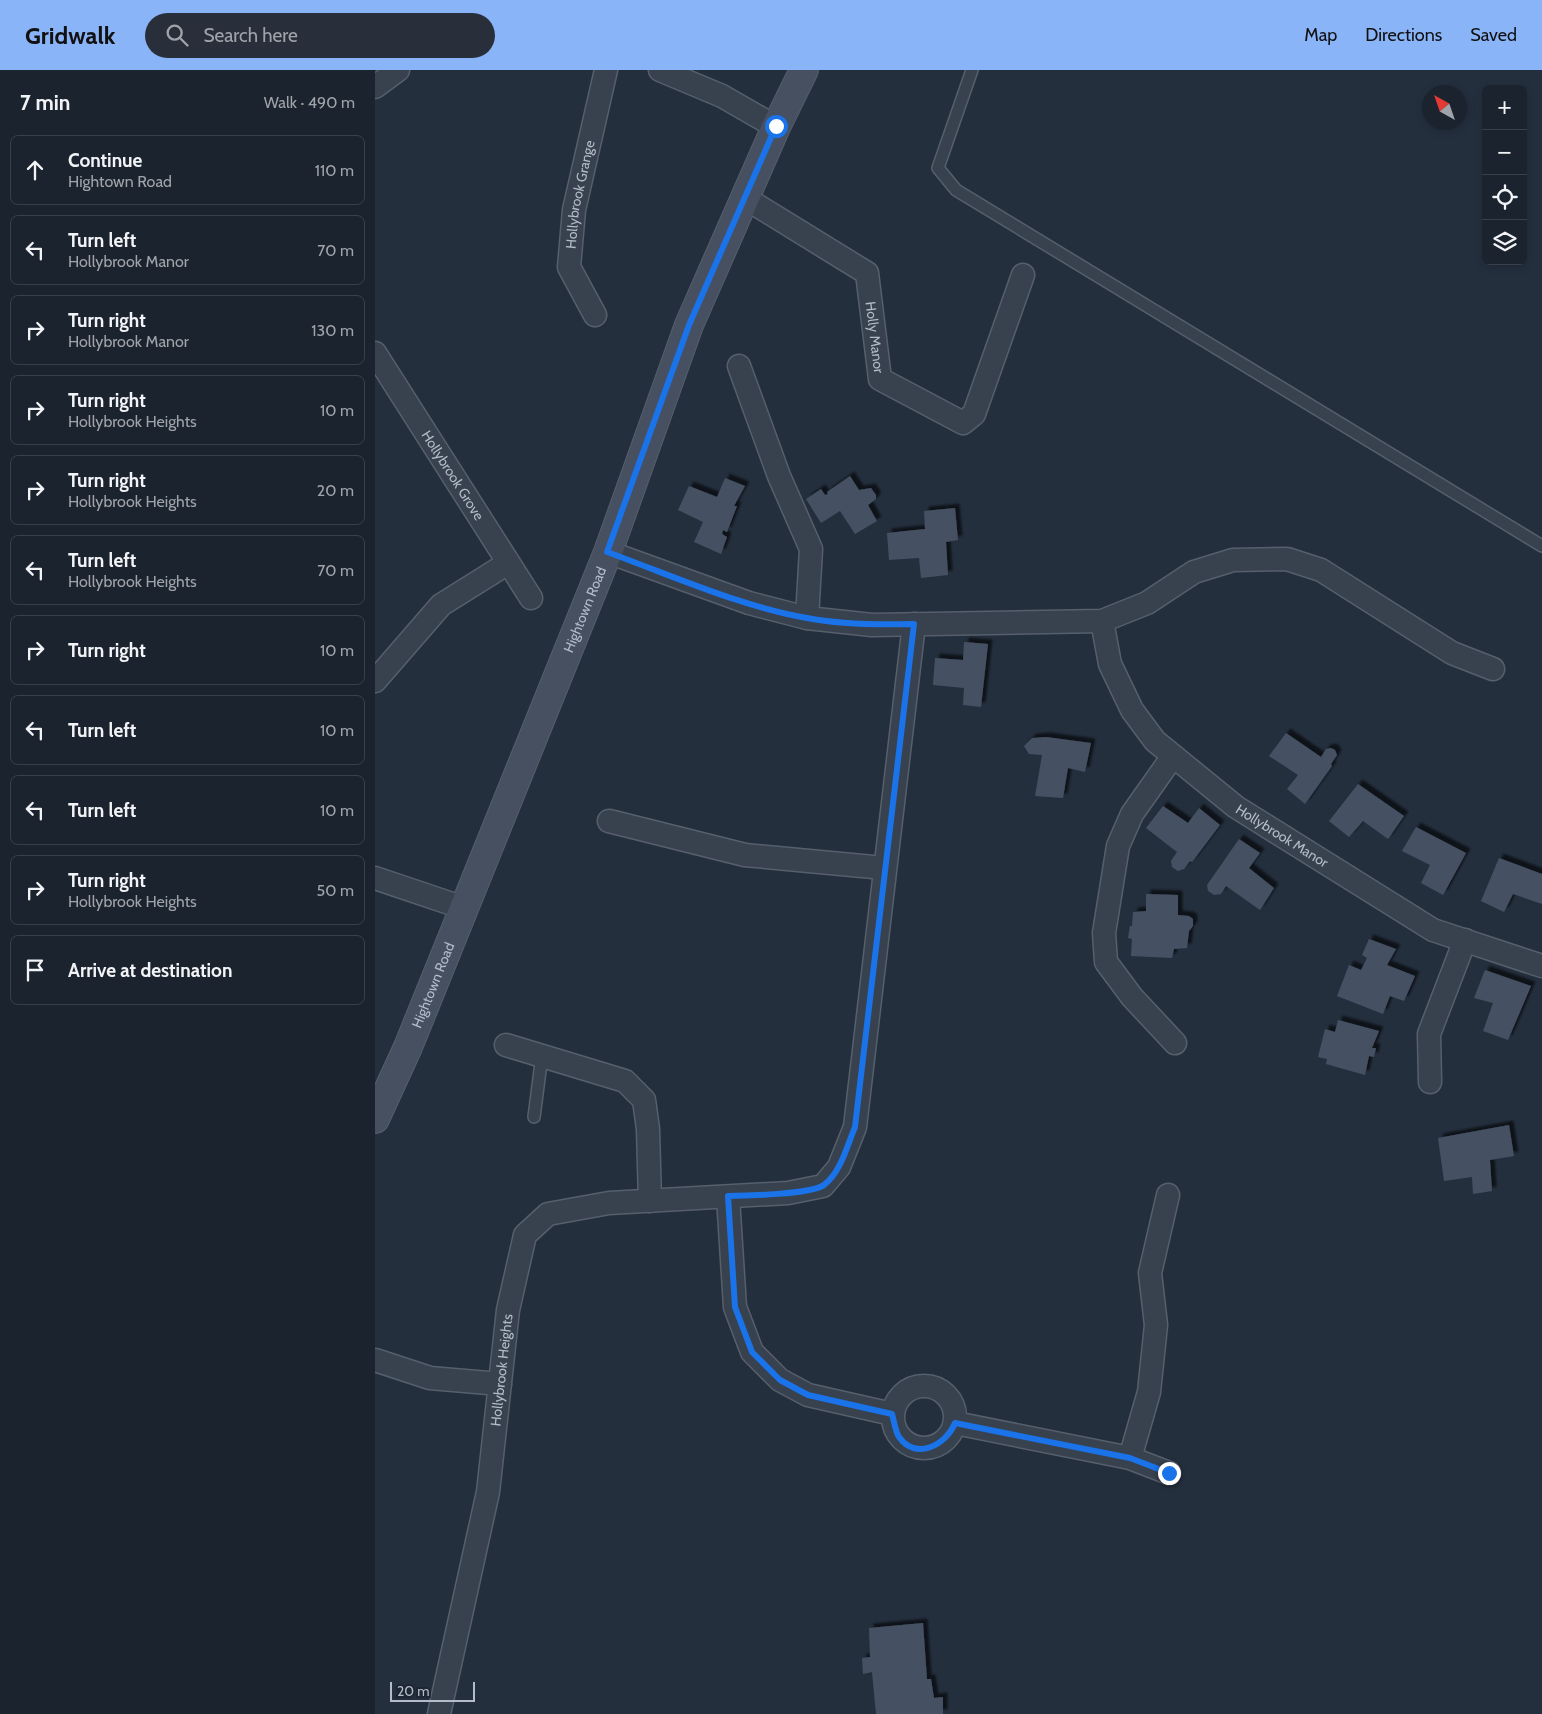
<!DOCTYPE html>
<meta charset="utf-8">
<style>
:root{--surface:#1b232e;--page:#282f3a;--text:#f1f3f6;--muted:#a0a4aa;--line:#39404a;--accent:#8ab4f8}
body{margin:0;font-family:Cabin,sans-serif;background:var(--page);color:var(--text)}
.controls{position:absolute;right:15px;top:15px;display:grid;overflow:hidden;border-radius:8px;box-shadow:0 2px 8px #0003}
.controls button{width:45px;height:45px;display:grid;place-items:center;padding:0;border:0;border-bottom:1px solid var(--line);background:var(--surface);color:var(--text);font:25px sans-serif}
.compass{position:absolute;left:1047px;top:15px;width:45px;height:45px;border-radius:50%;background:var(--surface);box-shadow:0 2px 8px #0003;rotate:320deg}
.scale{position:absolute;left:15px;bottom:12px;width:85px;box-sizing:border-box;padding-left:5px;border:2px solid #b4bcc9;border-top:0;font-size:14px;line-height:18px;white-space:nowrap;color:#b4bcc9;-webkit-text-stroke:4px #1d2633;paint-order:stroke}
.stop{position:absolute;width:15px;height:15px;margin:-11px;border:4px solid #1a73e8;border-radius:50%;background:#fff}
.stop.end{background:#1a73e8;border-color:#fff;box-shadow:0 1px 5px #0008}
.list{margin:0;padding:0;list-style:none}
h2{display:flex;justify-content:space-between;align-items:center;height:65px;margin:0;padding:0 20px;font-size:21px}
h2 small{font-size:16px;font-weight:400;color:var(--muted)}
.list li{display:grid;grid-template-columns:32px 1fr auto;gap:15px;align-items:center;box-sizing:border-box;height:70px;margin:0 10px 10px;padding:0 10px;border:1px solid var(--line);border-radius:8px}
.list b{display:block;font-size:19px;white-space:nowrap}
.list p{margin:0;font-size:16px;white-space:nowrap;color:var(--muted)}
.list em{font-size:16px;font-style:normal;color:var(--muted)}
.icon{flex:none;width:28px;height:28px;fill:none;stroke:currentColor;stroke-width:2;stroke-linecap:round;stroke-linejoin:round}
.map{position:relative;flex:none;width:1167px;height:1644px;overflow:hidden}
header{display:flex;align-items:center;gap:30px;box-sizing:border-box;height:70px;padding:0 25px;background:var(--accent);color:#111}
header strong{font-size:24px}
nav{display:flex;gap:28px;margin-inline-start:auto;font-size:18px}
.search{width:350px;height:45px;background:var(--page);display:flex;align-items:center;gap:12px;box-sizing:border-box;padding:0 18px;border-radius:28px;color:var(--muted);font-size:19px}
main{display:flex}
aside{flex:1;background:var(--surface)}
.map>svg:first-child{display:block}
.building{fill:#455162;filter:url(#shadow)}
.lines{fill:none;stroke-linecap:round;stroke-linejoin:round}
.lane-casing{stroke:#565f6c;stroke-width:14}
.street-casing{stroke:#565f6c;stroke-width:25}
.secondary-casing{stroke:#565f6c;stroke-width:30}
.lane{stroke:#38414e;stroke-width:11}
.street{stroke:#38414e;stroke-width:22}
.secondary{stroke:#465061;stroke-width:28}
.route{stroke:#1a73e8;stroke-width:6}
.labels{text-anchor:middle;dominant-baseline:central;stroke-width:5;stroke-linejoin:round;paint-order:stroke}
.street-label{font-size:14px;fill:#b4bcc9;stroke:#1d2633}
</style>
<header>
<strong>Gridwalk</strong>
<div class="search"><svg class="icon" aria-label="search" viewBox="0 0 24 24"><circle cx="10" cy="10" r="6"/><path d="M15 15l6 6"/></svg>Search here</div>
<nav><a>Map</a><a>Directions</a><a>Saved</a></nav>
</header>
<main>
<aside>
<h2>7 min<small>Walk · 490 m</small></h2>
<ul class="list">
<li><svg class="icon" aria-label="ahead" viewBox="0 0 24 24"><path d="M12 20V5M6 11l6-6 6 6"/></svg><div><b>Continue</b><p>Hightown Road</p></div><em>110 m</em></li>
<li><svg class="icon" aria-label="left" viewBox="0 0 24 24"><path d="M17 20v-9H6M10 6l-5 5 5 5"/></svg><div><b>Turn left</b><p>Hollybrook Manor</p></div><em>70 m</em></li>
<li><svg class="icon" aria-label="right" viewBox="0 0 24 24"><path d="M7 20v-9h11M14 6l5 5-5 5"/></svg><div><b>Turn right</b><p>Hollybrook Manor</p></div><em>130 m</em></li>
<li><svg class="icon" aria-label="right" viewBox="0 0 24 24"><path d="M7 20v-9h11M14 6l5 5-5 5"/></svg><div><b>Turn right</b><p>Hollybrook Heights</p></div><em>10 m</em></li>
<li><svg class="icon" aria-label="right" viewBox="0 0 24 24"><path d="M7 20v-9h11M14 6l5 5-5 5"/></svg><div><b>Turn right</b><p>Hollybrook Heights</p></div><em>20 m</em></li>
<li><svg class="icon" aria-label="left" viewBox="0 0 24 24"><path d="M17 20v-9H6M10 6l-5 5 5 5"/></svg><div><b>Turn left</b><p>Hollybrook Heights</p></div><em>70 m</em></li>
<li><svg class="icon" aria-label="right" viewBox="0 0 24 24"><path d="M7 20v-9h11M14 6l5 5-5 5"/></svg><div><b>Turn right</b></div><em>10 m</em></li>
<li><svg class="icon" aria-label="left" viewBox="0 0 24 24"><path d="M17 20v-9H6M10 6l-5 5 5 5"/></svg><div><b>Turn left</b></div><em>10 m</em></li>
<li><svg class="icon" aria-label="left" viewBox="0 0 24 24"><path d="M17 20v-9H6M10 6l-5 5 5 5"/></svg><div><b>Turn left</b></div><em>10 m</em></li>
<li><svg class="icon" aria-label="right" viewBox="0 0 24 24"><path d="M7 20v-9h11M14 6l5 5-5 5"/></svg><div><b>Turn right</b><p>Hollybrook Heights</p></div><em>50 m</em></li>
<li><svg class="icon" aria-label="arrive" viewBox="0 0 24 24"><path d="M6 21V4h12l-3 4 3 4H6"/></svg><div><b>Arrive at destination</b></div></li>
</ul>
</aside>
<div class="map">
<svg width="1167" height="1644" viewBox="0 0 1167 1644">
<defs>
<filter id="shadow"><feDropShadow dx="4.5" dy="-4.5" stdDeviation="1" flood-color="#0009"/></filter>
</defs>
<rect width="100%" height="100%" fill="#242f3e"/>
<path class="building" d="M475,406l9,14 12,-2 5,7v4l-8,6 9,16 -22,13 -15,-23 -19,12 -15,-24 15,-10 4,6 3,-1 -1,-2z
M350,408l20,8 -11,20h3l-10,26 -4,-2 -1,4 5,3 -6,17 -27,-12 9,-20 -25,-12 11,-24 28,11z
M580,438l3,32 -12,2 2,33 -27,3 -2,-20 -30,2 -2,-27 38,-4 -1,-18z
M589,572l24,2 -7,63 -18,-2 1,-17 -31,-3 2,-27 28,2z
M911,663l35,24 5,-8 5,-1 4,2 2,5 -6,9 1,2 -27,38 -18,-15 11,-14 -29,-19z
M671,667l45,6 -6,29 -17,-4 -5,30 -28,-2 7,-41 -13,-1 -5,-8 8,-8z
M983,714l46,32 -16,23 -25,-18 -14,16 -20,-16z
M788,736l25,17 11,-15 21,17 -28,37 -2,-1 -6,8 -6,2 -6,-4 -1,-6 6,-9 -31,-24z
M1041,757l50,26 -23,42 -22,-12 9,-18 -28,-14z
M864,769l21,14 -11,15 25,20 -14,22 -34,-24 -5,8 -7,1 -6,-4 -1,-6z
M1124,788l43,16v30l-29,-10 -9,18 -23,-11z
M771,824l32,1v20l11,1 4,3v7l-4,5 -2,17 -13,1 -2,9 -41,-2 1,-17 -4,-1 2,-12h2l1,-14 13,-1z
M994,869l27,10 -9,16 28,11 -11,25 -14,-5 -7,18 -46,-18 12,-31 12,5 6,-12 -5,-3z
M1110,900l46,16 -23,54 -25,-9 10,-28 -19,-5z
M963,950l41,11 -7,17h4l-2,9 -5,-1 -4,19 -39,-11 1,-5 -9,-2 7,-28 10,3z
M1134,1055l5,31 -24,4 2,31 -19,3 -1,-17 -28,4 -6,-43z
M548,1553l4,56h4l3,19 9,-1v17h-67l-4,-42 -9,2 -1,-16 8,-1 -1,-29z"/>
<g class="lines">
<g class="lane-casing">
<path id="lane" d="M597,0l-34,98 18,22 586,356
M159,1047l8,-62"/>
</g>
<g class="street-casing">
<g id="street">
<path d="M285,0l62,26 54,31"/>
<path d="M0,17l23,-17"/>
<path id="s1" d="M370,128l122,75 13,106 83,44 11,-9 49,-139"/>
<path id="s2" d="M220,245l-26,-48 5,-57 32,-140"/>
<path id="s3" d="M0,283l156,245"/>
<path d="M364,296l40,110 32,73 -4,69"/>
<path d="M233,482l141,51 58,15 65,7 230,-4 45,-18 47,-31 39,-12 54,-1 34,11 131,83 41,16"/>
<path id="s4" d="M727,551l8,43 22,46 23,31 81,66 197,123 109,36"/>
<path d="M0,611l66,-76 67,-42"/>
<path d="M798,686l-41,58 -14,32 -14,87 2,29 26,35 43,46"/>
<path d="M234,751l136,34 139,13"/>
<path d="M0,808l89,30"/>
<path d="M131,975l119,36 19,19 4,29 2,72"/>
<path d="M1055,1012l-1,-48 36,-94"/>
<path d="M353,1127l7,110 17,45 28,28 28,15 84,19"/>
<path d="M0,1290l55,18 70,6"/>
<circle cx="549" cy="1347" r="31"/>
<path d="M580,1353l175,35 39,15"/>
<path d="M755,1388l19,-66 7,-67 -6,-52 18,-78"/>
<path id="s5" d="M64,1644l49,-222 20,-182 17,-75 23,-21 61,-11 179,-10 35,-7 16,-19 16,-40 59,-503"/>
</g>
</g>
<g class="secondary-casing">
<g id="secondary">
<path id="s6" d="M0,1049l33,-72 200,-495 81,-227 87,-198 28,-57"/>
</g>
</g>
<use href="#lane" class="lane"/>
<use href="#street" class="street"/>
<use href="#secondary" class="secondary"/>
</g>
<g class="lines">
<path class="route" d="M401,56l-87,199 -82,227c66,24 132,54 200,66 36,7 72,7 107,6l-59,503c-8,19 -14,45 -31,58 -12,9 -79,11 -96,11l7,111 17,45 28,28 28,15 84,19c2,6 3,17 7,23 17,24 47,8 56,-14l175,35 39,15"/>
</g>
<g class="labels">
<g class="street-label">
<text stroke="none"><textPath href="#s2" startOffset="128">Hollybrook Grange</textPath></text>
<text stroke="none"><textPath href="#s1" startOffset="208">Holly Manor</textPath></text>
<text stroke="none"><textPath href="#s3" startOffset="145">Hollybrook Grove</textPath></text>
<text stroke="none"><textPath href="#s6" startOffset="551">Hightown Road</textPath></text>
<text stroke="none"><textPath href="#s4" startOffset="292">Hollybrook Manor</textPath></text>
<text stroke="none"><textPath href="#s6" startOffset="146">Hightown Road</textPath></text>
<text stroke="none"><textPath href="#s5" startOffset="350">Hollybrook Heights</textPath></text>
</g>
</g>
</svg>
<div class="controls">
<button>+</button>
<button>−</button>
<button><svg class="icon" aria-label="locate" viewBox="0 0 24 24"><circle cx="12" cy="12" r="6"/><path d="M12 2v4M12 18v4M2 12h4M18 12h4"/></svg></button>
<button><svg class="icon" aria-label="layers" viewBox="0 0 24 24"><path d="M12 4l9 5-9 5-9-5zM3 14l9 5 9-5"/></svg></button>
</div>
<svg class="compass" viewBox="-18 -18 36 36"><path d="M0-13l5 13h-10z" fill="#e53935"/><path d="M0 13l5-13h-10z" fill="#a0a4aa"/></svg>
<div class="scale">20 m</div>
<div class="stop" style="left:401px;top:56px"></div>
<div class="stop end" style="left:794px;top:1403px"></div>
</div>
</main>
